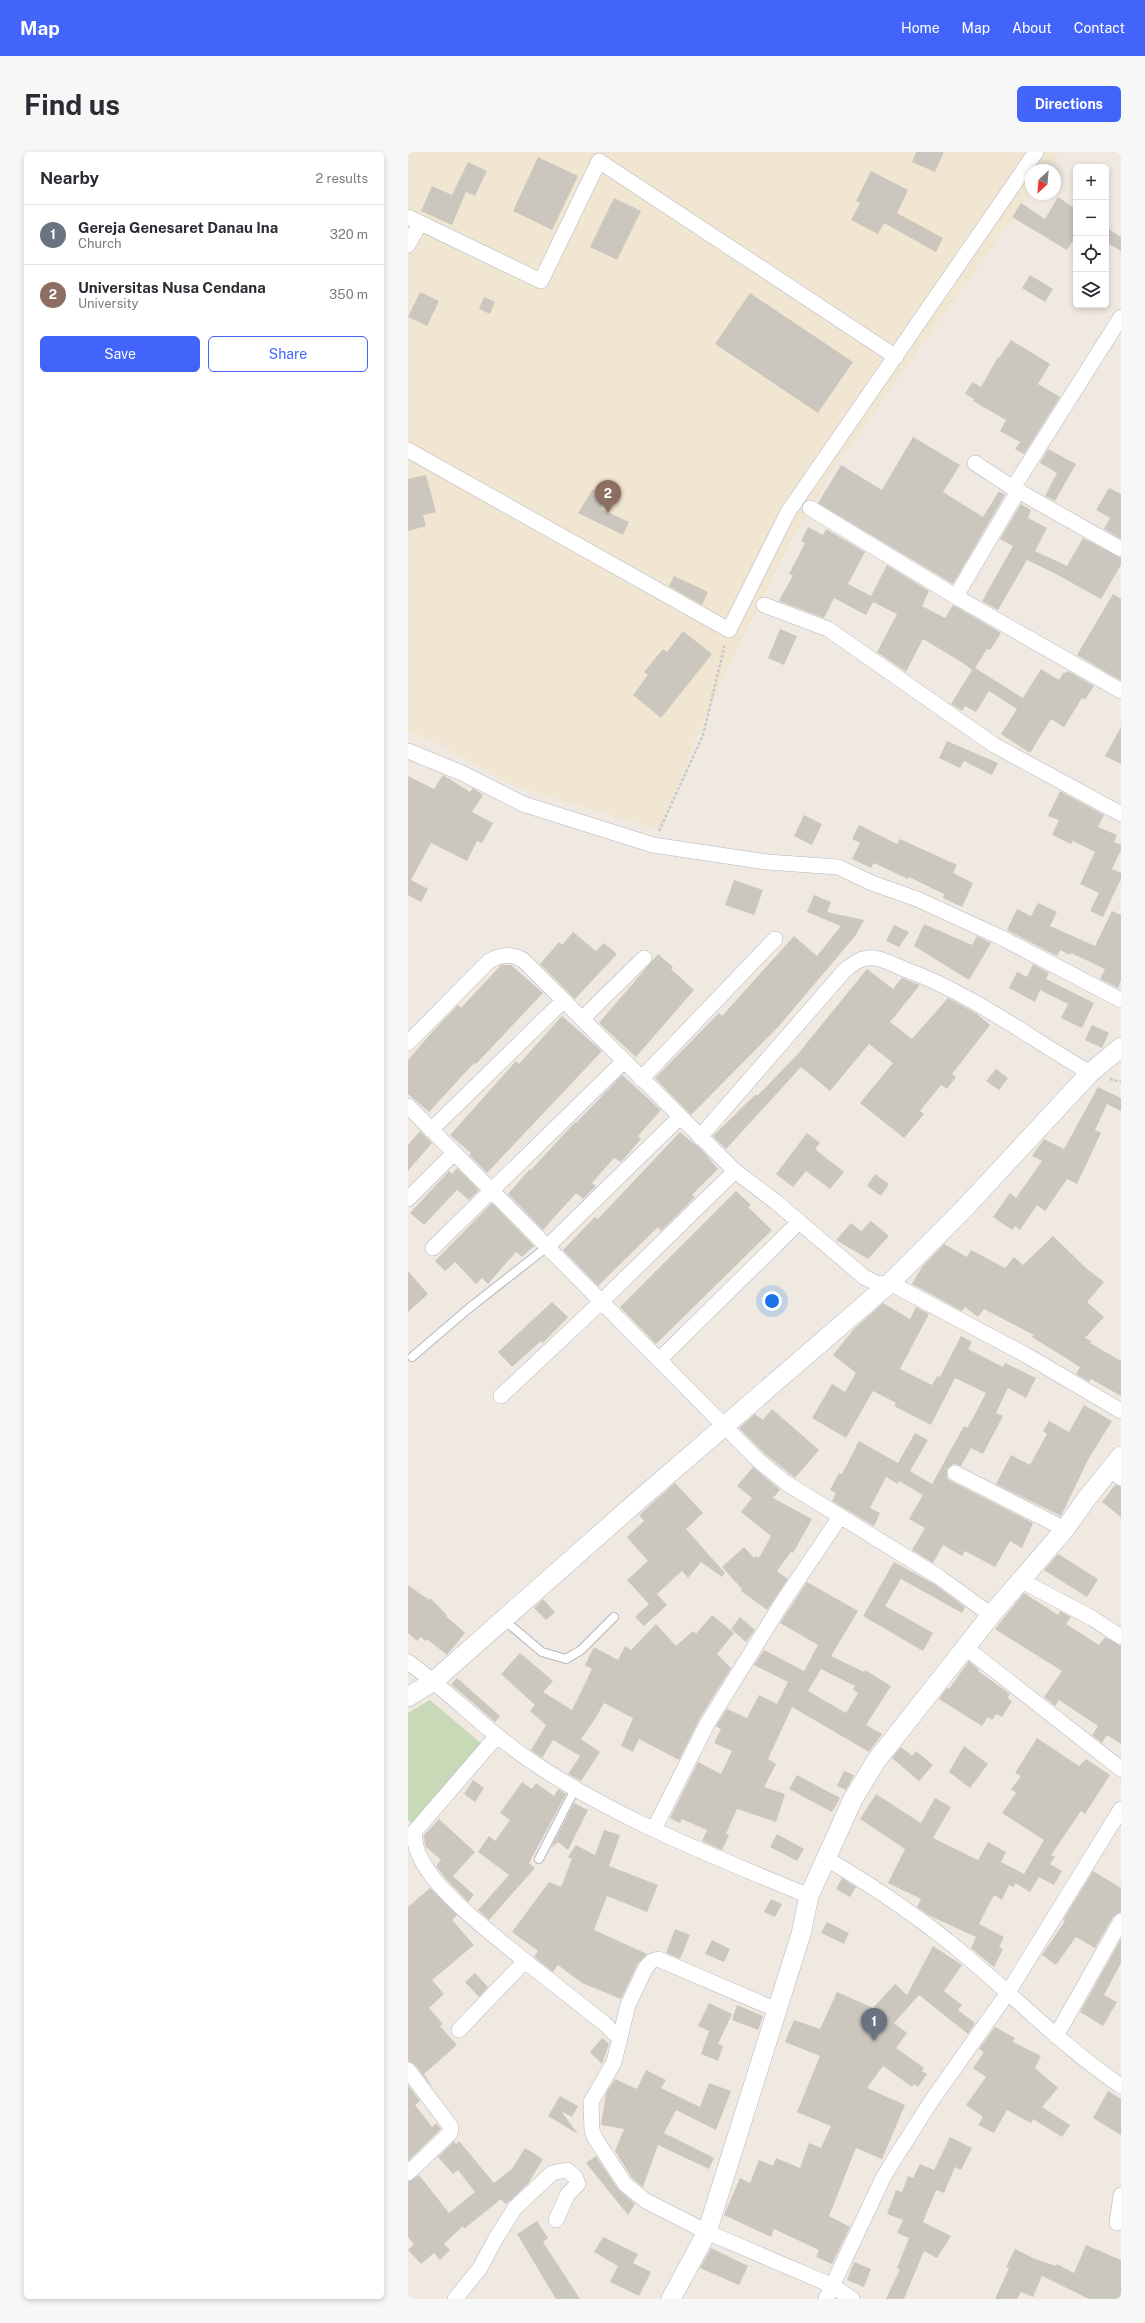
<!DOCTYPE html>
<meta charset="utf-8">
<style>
:root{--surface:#fff;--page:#f7f7f7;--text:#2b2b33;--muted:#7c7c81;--line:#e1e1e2;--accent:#4264fb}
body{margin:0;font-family:"Public Sans",sans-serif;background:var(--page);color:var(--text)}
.controls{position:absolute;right:12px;top:12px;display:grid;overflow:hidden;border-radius:6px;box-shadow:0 2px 6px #0003}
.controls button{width:36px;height:36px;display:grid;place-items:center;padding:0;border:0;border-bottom:1px solid var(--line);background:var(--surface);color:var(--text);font:20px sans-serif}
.compass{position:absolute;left:617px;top:12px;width:36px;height:36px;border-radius:50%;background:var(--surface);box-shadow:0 2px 6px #0003;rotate:206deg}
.you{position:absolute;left:364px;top:1149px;width:14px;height:14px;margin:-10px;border:3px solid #fff;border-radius:50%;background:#1a73e8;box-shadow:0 0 0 6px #1a73e833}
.badge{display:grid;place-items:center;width:26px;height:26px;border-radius:50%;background:var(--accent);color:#fff;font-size:13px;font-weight:700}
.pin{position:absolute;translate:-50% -33px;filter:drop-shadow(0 1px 2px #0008)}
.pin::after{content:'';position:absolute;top:21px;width:14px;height:12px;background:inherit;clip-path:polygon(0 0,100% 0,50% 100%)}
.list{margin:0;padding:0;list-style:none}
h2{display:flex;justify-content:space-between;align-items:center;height:52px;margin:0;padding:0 16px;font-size:17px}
h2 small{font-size:13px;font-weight:400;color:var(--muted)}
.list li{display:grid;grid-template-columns:26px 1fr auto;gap:12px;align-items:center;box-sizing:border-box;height:60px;padding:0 16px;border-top:1px solid var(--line)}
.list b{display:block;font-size:15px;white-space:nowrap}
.list p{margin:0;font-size:13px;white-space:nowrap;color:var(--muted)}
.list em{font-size:13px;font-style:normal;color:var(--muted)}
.actions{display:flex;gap:8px;padding:12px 16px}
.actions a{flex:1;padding:9px 0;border:1px solid var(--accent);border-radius:6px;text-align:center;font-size:14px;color:var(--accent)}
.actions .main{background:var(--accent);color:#fff}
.icon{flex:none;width:22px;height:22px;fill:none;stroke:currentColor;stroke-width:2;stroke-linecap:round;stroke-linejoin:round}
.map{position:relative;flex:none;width:713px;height:2147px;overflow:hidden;border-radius:6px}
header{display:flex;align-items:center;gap:24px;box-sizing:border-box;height:56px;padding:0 20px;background:var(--accent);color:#fff}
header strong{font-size:19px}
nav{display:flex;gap:22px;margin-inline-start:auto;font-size:14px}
.intro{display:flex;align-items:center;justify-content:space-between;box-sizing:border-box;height:96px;padding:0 24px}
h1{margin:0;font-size:28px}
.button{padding:10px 18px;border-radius:6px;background:var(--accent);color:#fff;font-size:14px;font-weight:700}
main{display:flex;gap:24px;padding:0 24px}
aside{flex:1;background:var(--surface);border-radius:6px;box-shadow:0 2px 6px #0003}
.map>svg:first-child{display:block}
.education{fill:#f0e6d1}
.cemetery{fill:#c8d9b8}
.building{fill:#cbc7bf;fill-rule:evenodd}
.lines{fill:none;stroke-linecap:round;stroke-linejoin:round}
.service-casing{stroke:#b4b7c1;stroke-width:10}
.minor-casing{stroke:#b4b7c1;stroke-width:16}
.tertiary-casing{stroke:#b4b7c1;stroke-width:20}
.path{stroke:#c9c9c9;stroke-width:2.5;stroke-dasharray:3 2;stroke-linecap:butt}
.service{stroke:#fff;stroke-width:8}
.minor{stroke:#fff;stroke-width:15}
.tertiary{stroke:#fff;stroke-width:19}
</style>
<header>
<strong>Map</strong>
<nav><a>Home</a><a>Map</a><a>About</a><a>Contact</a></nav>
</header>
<div class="intro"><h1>Find us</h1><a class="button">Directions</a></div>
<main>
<aside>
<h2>Nearby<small>2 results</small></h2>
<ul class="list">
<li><span class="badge" style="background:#6b7280">1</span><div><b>Gereja Genesaret Danau Ina</b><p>Church</p></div><em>320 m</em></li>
<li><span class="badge" style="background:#8d6e63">2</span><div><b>Universitas Nusa Cendana</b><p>University</p></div><em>350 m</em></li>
</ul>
<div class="actions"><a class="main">Save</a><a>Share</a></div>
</aside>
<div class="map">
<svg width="713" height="2147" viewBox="0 0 713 2147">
<rect width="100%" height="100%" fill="#efe9e1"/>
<path class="education" d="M0,0h652l-13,18h-16v23l-198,277 -49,85 -78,160 -47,115 -148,-45 -75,-43 -28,-11z"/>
<path class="cemetery" d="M22,1548l53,45 -67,81 -8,-6v-107z"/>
<path class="building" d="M508,0h28l-9,20 -23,-10z
M130,5l40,19 -26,54 -39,-19z
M60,10l19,9 -12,25 -9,-4 -14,33 -31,-14 11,-25 20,9z
M463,19l37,19 -11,23 46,25 -7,14 -52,-29 -6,11 -27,-14 9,-17 -4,-2z
M650,45l18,12v27l-9,14 -55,-33 9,-14 24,16z
M206,46l27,13 -24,49 -27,-13z
M698,75l15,10v14l-15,-9z
M622,123l23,14 -8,13 -23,-14z
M12,140l19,9 -12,25 -19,-9z
M342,141l103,69 -35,51 -103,-69z
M76,145l11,5 -5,12 -11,-5z
M603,188l39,24 -12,20 22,13 -36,57 -9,-5 5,-7 -20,-11 6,-11 -33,-19 1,-2 -9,-5 7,-12 9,5 17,-30 1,1z
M505,285l47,28 -17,27 40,25 16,-26 6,4 -52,89 -135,-81 23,-38 41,25z
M640,297l28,15 -21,37 -10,-5 12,-23 -17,-10z
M18,323l10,37 -13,3 3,11 -18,5v-52z
M701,336l12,6v45l-17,-10 6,-11 -14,-8z
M185,337l14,8 -6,12 28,13 -6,13 -45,-22z
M613,352l10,6 -3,8 19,10 -12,23 32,15 16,-28 38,20v7l-20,34 -47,-26 -27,-13 -29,50 -16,-9 31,-55 -13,-7z
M400,375l15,8 3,-6 39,23 -17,32 23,12 16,-31 42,26 -7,15 23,12 8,-13 48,28 -11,17 -3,-1 -12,19 48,30 18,-29 18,11 5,-8 2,1 2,-2 26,15 -9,14 -3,-2 -18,29 -13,-8 -21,34 -29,-19 16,-25 -28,-18 -13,21 -11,-6 -3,5 -11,-7 21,-34 -9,-7 -40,-24 -17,33 -29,-20 20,-38 -24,-12 -7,13 -32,-17 -10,20 -45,-17 14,-26 -4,-1 16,-31 -4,-2z
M266,424l34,16 -6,13 -33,-19z
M705,442l8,5v82l-44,-26z
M372,477l17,7 -13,29 -16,-7z
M275,479l29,23 -51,64 -28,-23 15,-20 -4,-3 19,-23 4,3z
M713,575v37l-16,-8z
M539,589l51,22 -6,12 -28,-14 -4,7 -21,-10z
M35,623l27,17 3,-4 10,7 -11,17 21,11 -11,20 -5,-2 -10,20 -36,-18 -20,37 17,9 -7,13 -13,-7v-119l26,13z
M652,639l44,24 -6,12 19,8 -3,7 7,3v5l-9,19 9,4v6l-18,38 -13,-6 9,-18 -19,-9 15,-32 -22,-11 -2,3 -19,-9 7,-15 -11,-4z
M396,663l18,9 -10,21 -18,-9z
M451,673l38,19 3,-5 57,26 -4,8 20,10 -11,24 -19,-9 1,-4 -35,-17 -1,2 -34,-16 -3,5 -19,-9 8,-16 -8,-4z
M326,728l29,10 -9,25 -29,-10z
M406,743l17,7 -4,10 37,8 -8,15 -77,91 -88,89 -36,-37 64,-65 3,3 72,-80 23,20 24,-30 -34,-14z
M630,751l19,9 -7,14 45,20 17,-35 9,4v66l-3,7 -18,-9 5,-10 -34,-16 -1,2 -10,-5 -3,6 -50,-26 10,-21 14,7z
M516,772l48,21 5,-9 14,7 -22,37 -55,-34z
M486,773l15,7 -10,15 -13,-6z
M165,780l23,19 8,-8 13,11 -42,45 -35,-35 19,-22 3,3z
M250,802l15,13 -2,2 23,21 -58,67 -37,-34z
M625,812l16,9 -3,6 48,24 -12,25 -21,-10 7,-14 -28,-14 -5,12 -26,-14 8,-16 10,5z
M93,813h10l32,28 -67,71 -2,-1 -45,49 -21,-18v-34l26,-30 24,-25 3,3z
M459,817l26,20 9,-11 18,7 -30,37 22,17 36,-41 29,16 13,11 -38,49 4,3 -9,12 -6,-4 -21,26 4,3 -20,24 -44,-35 33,-40 -24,-19 -39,47 -29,-24 -75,82 -13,-13 43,-42 1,2 40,-41z
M154,864l40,35 -115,122 -18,-18 2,-2 -21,-18 66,-74 3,3z
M684,873l17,8 -7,15 -17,-8z
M588,917l12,9 -9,12 -13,-9z
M214,923l39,35 -23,26 3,3 -20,23 -7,-4 -22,25 4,3 -13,13 -7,-6 -33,37 -35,-36 22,-25 1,1 44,-48 1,1z
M690,935l23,11v13l-14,-7 -12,26 6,3 -24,51 -10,-5 -22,32 -8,-6 -17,25 -5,-4 -3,4 -19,-13 17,-24 6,5 26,-37 -10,-5 12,-17 20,10z
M12,979l12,12 -24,28v-26z
M272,980l21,17 17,20 -26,26 3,2 -34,34 -3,-4 -60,59 -35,-36 32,-33 3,2z
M399,981l13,10 -5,6 29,23 -14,17 -24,-18 -13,16 -17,-13z
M49,1016l22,22 -10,10 -12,-10 -33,35 -14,-12 39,-42 3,3z
M467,1022l14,10 -8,12 -14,-10z
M328,1039l15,14 -3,2 24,23 -116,114 -36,-37z
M84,1051l42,43 -12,11 -6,-5 -28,32 -6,-6 -6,6 -21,-22 -10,9 -10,-10z
M463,1069l18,15 -21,23 -32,-19 15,-17 10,8z
M645,1084l34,33 17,13 -17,20 17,15 -19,21 6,3 -1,2 31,18v35l-30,-17 -2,3 -13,-8 4,-7 -48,-30 2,-2 -50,-26 -6,8 -13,-10 -3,4 -50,-27 10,-17 22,-23 23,13 4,-7 34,18 9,-11 9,8z
M0,1119l20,23 -20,18z
M144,1150l16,15 -25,26 -2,-2 -29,26 -14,-15z
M475,1151l27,16 6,-12 13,7 -29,55 32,16 5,-9 3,1 21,-41 11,6 -4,7 35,18 2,-4 31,15 -10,20 -18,-10 -12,25 7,3 -20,38 -12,-6 -10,18 -7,-2 -7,5v9l4,3 82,42 -11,25 -12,-7 -15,26 -30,-16 -3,5 -19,-11 -10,18 -21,-13 13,-22 -16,-9 14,-24 -24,-14 -1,3 -12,-7 -16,31 10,5 -6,13 -42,-25 4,-8 -6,-3 9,-17 3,1 17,-33 39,22 17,-30 13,7 -18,31 22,13 32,-58 3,2 7,-12 12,-23 -31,-15 -24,47 -37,-19 2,-3 -23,-12 -27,47 -34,-20 20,-34 13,8 11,-19 -23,-18 21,-26z
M676,1253l28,16 -23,37 -28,58 -65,-32 15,-29 19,10 17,-31 -4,-3 6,-10 20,11z
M364,1257l47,41 -24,28 -31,-25 -25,-25 16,-14 8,6z
M345,1315l27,23 -7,8 39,21 -19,34 -2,-1 -14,19 11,8 -21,31 -26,-19 1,-2 -20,-22 22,-20 10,11 2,-2 3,2 12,-22 -30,-24 11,-14 -15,-12z
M267,1331l28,30 -17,16 39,44 -3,4 -21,-15 -13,16 -6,-7 -25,23 10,11 -23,21 -9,-9 14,-13 -22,-24 21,-19 -21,-24 17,-16 -5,-6z
M707,1333l6,2v30l-19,-15z
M650,1402l40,25 -11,18 -43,-27z
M486,1410l40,22 31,23 -3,6 -61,-34 -16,27 48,27 -10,18 -60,-35z
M399,1430l51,29 -27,45 33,16 1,-2 26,16 -25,39 16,9 -13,18 -77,-45 -24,52 8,5 -12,23 21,7 -9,28 -39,-13 -11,25 3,1 -7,15 -20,-9 5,-11 -25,-11 -2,4 -10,-5 28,-56 23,12 11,-23 -18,-8 7,-14 -5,-3 11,-17 20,9 12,-23 18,9 11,-22 -34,-17 10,-15 40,21 14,-26 -38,-22zM413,1517l34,17 -2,3 5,4 -12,20 -38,-22z
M0,1433l21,15 1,-2 17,17 -1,1 19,17 -18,22 -20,-16 -2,2 -4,-4 -4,4 -9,-8z
M616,1441l34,22 2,-4 11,6 -5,7 33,21 6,-8 16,9v98l-14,-9 -5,8 -10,-8 6,-9 -39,-26 -4,6 -11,-9 18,-26 -67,-42z
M135,1447l12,13 -9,8 -12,-12z
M304,1463l22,18 -17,21 14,14 -31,50 -21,42 -40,-21 -6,13 -12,-6 12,-28 -29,-15 -9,16 -14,20 19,13 -19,29 -13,-7 12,-18 -27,-16 -11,18 -11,-8 15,-25 -16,-14 5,-6 -34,-31 19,-21 33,28 -10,11 29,18 20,-41 -7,-4 9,-18 24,13 7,-14 6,4 25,-26 20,22 17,-15 3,3z
M332,1465l15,13 -9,12 -15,-13z
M561,1509l10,9 -1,1 32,23 -3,4 5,3 -10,16 -6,-3 -4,6 -4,-3 -6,9 -43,-27 8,-11 2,1z
M49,1526l43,38 -5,6 -44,-38z
M629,1586l42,28 7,-7 24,16 -25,39 -4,-3 -30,44 4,2 -5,7 12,7 -8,14 -15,-8 -9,15 -15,-9 -1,4 -5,-2 -7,15 -8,-5 -15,29 25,13 -5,10 4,2 -9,18 -23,-19 5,-11 -46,-21 -13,-9 4,-8 -33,-16 17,-34 -45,-30 16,-25 45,29 14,-25 16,9 -18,31 45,22 10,-18 18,10 -5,10 23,12 20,-34 -42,-27 14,-20 -5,-4 10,-13 -6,-3z
M556,1594l24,18 -18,24 -21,-16z
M493,1595l11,9 4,-5 17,14 -14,16 -27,-23z
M436,1619l10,4 -8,15 -9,-4z
M389,1623l43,23 -8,14 -43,-23z
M65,1628l11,8 -9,14 -11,-8z
M114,1630l10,7 4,-6 18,13 4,-7 8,5 -37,69 6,5 -46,52 -11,-10 31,-35 -31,-23 11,-16 6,5 15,-21 -10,-7z
M166,1651l14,7 -20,40 -10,-8 -7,6z
M31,1667l36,33 -22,24 21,19 -6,7 -22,-23 -10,-13 5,-6 -16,-14 -1,-11z
M196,1678l16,5 -11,31 49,19 -11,27 -40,-16 -13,34 53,24 -9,9 -17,36 -39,-16 -24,-18 -5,7 -19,-15 4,-6 -26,-19 37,-50 12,5 11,-28 -4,-2 8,-12 19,10z
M369,1682l27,15 -7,12 -27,-14z
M685,1719l28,17v24l-8,5 -18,31 -19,-11 -20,28 -14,-10 23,-34 -2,-1z
M434,1726l14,9 -6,10 -14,-8z
M22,1736l27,27 -5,5 22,25 -42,35 12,14 -15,14 14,16 -3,2 17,19 -33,29 11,17 -20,-26 -7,-4v-154z
M363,1747l11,5 -7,13 -11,-5z
M419,1770l22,11 -5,11 -23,-11z
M267,1777l15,6 -10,24 -14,-6z
M713,1787v24l-17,32 13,7 -14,24 -23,-14z
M304,1788l18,9 -6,13 -19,-8z
M525,1794l29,19 -18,26 18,14 -4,5 17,13 -7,11 -49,-39 -25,28 13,10 -11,15 28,20 -2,3 5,3 -9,13 -4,-3 -2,3 -29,-21 -16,22 38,17 -23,54 -26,-11 -27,68 21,11 -18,37 -16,-7 3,-7 -45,-21 -3,8 -47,-22 16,-37 10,5 9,-23 14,6 3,-8 24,10 9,-25 12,5 10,-22 -34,-14 23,-56 -35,-14 9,-22 26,9 17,-37 36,16 22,-24 12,11z
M67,1821l13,14 -9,10 -14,-15z
M301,1851l23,11 -14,30 5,2 -5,15 -17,-7 8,-23 -11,-5z
M329,1853l26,11 -5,14 -26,-10z
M587,1875l20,11 -2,4 28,14 -6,12 23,20 -16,19 28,18 -8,12 -29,-18 -2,4 -24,-13 -13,23 -16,-8 5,-8 -17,-12 20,-28 -13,-9 11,-16 -5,-3z
M194,1886l7,6 -7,20 -12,-12z
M238,1918l20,10 -5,8 39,19 9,-24 22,8 -15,39 -40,-20 -12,23 50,25 -5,11 -51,-24 -15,42 -11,-9 -17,-27 9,-22 -23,-4 5,-32 9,-14 22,10z
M0,1933l12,16 -5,4 17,22 4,-4 5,6 -33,32z
M700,1939l13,8v36l-28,-17z
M152,1944l18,10 -6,11 -11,-6 17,23 -30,-18z
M542,1985l22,11 -11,22 -6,-3 -11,26 -8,-3 -13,32 28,14 -14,22 -13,-7 -20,48h-18l14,-30 -3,-1 12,-30 -12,-5 6,-13 -16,-6 9,-24 6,2 6,-16 5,2 7,-14 14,6z
M46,1989l2,3 3,-3 35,42 18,-14 13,-21 18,11 -15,25 -17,16 -6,4 -4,-5 -37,30 -1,-3 -19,18 6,6 -10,10 -6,-7 -13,11 -13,-14 6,-6 -6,-7v-55l11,-7 30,38 26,-21 -17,-22 -5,4 -15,-17z
M188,2004l22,33 17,15 -7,11 -42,-52z
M129,2069l11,17 -5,4 37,57h-24l-39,-65z
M195,2085l35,17 -5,9 18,9 -12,24 -29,-14 8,-16 -24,-14z
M678,2093l35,15v39h-32l-47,-23 -9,21 -12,-5 -4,7h-22l14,-31 -3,-1 9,-18 18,9 23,8 1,-2 17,9z
M303,2096l37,18 -9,19 -39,-17z
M446,2110l17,7 -7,18 -17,-7z"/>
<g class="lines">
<g class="service-casing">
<path id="service" d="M4,1205l56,-48 79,-62
M96,1468l38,32 24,7 15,-9 33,-33
M131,1707l36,-70"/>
</g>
<g class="minor-casing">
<path id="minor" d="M0,65l133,64 58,-120 297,196
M0,93l12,-22
M0,298l321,180 59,-118 248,-360
M567,311l38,25 108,61
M605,336l108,-171
M402,356l150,91 161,92
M548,444l62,-105
M356,453l64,24 166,116 127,69
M0,599l54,22 61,31 130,41 114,17 71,5 34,16 45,16 83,38 121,63
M174,867l62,-61
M0,891l81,-82c12,-7 22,-8 34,-1l212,211 41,31 88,75 14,7 12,-1 136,72 95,56
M233,927l134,-140
M0,954l350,354 28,23 153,94 52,38
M23,978l132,-129
M292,985l145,-167c9,-7 18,-14 30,-12 10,2 20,7 29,11 65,23 126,69 186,104
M0,1047l46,-46
M139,1095l133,-130
M25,1096l191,-187
M251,1208l140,-138
M93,1244l100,-94 134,-131
M702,1318l11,8
M547,1321l110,56
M612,1428l72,38 29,19
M558,1496l155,121
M0,1510c42,30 77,68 120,97 86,59 185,97 281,137
M246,1677l53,-105 75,-121 58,-86
M419,1707c51,30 94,59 139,97 51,43 99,92 155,130
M117,1809l80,63 15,15
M369,1858l-119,-51 -6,2 -6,6 -18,38 -14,57 -23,40 1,28 3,8 30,46 21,17 61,31 126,54 19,13
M51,1878l66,-69c-28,-24 -117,-86 -110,-130l81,-94
M648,1884l65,-115
M0,1918l43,57 -1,6 -42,40
M709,2071l4,-28
M47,2147l25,-31 16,-30 19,-30 37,-35 15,-3 8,7 3,7 -10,10 -12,26
M418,2147l57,-121 12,-20 37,-58 75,-106 114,-185"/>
</g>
<g class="tertiary-casing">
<path id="tertiary" d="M0,1545l26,-16 199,-176 257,-222 72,-72 128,-138 31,-26
M263,2147l36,-67 94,-298 8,-38 44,-97 23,-38 115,-146 74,-86 22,-31 34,-42"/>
</g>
<path class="path" d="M251,679l44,-96 22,-91
M702,927l11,3"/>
<use href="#service" class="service"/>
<use href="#minor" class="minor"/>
<use href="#tertiary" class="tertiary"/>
</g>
</svg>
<div class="controls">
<button>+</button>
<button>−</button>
<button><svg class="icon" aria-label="locate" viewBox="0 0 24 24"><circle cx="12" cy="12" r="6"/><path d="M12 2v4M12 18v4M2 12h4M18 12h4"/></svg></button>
<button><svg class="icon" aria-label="layers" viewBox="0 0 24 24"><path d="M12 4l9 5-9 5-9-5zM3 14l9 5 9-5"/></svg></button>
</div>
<svg class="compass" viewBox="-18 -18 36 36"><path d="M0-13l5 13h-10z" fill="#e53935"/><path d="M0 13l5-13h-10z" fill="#7c7c81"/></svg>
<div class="you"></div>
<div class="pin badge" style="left:466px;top:1889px;background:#6b7280">1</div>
<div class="pin badge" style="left:200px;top:361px;background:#8d6e63">2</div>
</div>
</main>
